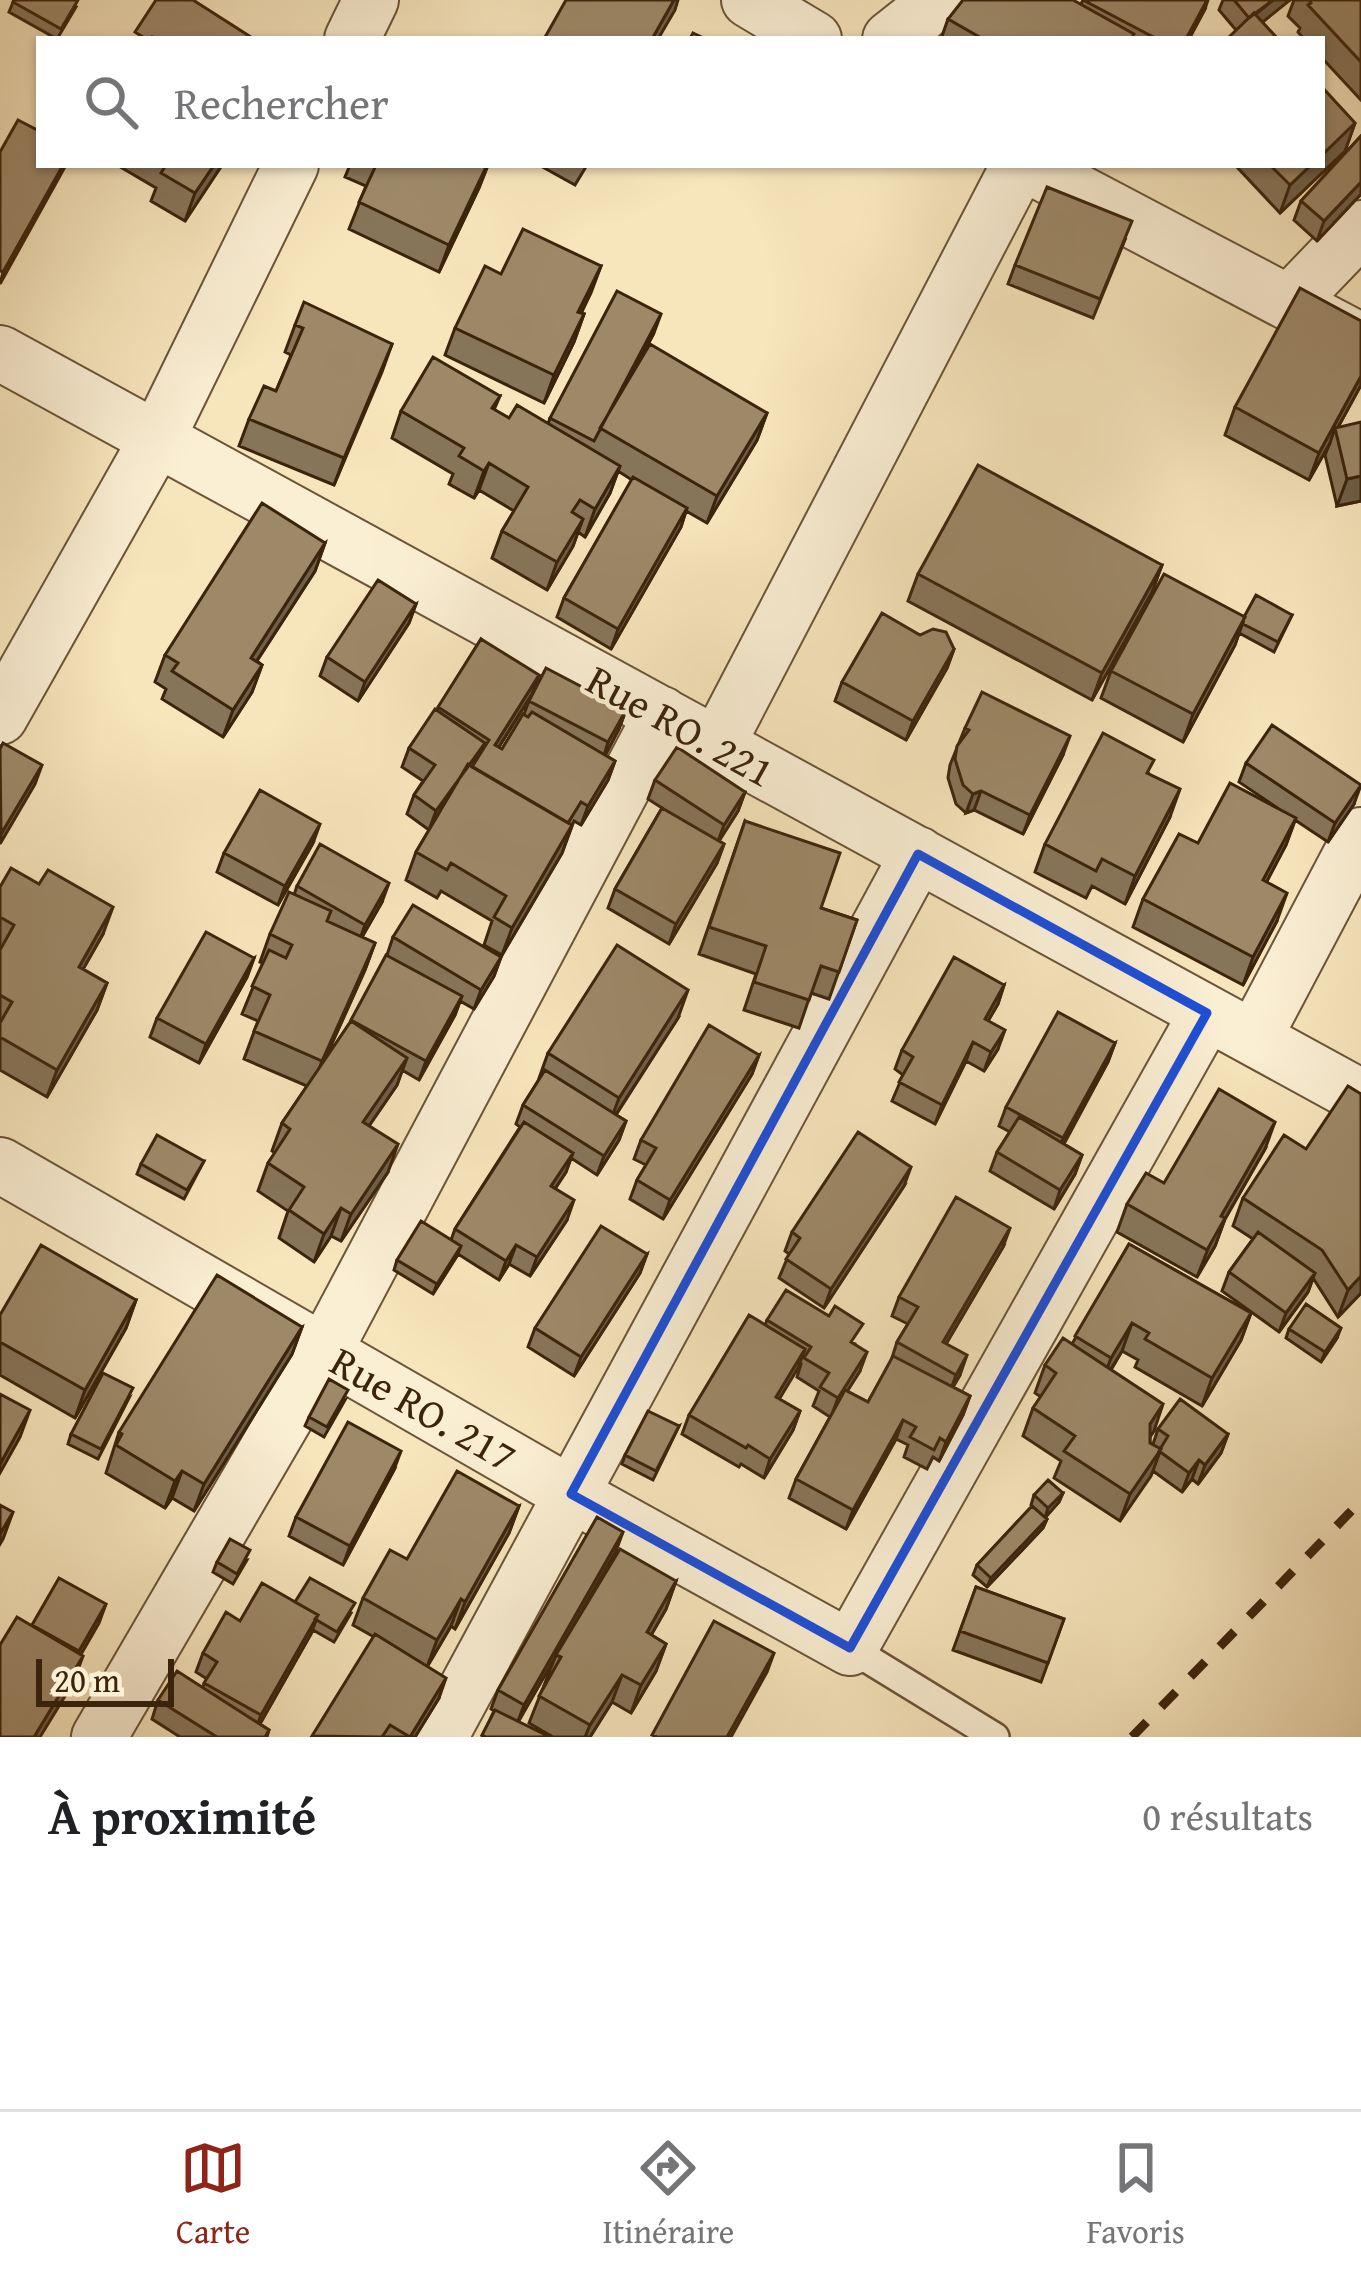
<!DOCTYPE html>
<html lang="fr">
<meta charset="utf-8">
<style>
:root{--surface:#fff;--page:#f6f6f6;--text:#202124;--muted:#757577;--line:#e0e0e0;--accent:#8f2418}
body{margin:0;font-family:"Gentium Book Plus",serif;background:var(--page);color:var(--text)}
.scale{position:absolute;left:36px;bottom:30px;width:138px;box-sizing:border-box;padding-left:12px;border:6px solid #3c240c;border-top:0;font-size:33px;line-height:42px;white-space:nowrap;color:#3c240c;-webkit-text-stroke:9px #faeed3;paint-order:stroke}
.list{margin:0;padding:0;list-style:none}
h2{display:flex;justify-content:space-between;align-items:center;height:156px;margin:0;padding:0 48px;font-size:51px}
h2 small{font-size:39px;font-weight:400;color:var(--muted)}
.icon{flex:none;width:66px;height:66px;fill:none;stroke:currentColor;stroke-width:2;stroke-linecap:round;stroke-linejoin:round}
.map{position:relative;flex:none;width:1361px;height:1737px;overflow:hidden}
.search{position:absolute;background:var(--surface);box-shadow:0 3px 9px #0004;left:36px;right:36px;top:36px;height:132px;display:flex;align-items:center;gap:30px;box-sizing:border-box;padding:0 42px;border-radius:0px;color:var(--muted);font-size:45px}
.sheet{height:372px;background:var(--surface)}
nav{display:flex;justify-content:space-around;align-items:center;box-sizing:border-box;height:168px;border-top:3px solid var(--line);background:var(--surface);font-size:33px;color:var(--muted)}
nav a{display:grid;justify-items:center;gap:6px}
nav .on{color:var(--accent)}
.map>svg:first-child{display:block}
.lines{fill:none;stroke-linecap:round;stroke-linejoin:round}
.service-casing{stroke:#6b5438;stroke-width:32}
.minor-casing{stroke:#6b5438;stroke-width:58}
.service{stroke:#faeed3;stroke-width:27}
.minor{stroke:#faeed3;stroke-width:54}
.rail{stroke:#3c240c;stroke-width:9;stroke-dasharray:21 21;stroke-linecap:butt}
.wall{fill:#877559;stroke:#3c240c;stroke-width:3}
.shaded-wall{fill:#6e5f49;stroke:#3c240c;stroke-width:3}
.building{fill:#9d8868;stroke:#3c240c;stroke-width:3}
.marked{fill:none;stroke:#1d4ed8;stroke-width:9;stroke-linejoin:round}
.labels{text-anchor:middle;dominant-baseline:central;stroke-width:9;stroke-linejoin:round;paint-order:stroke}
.street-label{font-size:42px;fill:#3c240c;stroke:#faeed3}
</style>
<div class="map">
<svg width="1361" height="1737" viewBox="0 0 1361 1737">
<rect width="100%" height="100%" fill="#f7e5bc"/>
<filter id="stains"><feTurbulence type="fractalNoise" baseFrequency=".00167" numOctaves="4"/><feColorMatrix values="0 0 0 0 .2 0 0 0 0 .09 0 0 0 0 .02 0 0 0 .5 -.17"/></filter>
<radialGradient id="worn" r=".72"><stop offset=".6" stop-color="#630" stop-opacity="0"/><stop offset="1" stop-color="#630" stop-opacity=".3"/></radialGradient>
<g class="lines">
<g class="service-casing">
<path id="service" d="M850,1648l145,89"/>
</g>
<g class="minor-casing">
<path id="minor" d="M749,0l65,39
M352,39l19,-39
M890,39l49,-39
M1027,165l334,176
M1289,303l72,-75
M0,353l1361,744
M0,717l157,-278 134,-274
M717,745l302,-580
M1254,1038l107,-203
M0,1165l571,329 279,154 357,-635
M99,1737l226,-387 337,-636
M440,1737l478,-883"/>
</g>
<use href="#service" class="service"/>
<use href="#minor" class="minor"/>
<path class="rail" d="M1132,1737l229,-236"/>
</g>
<path class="wall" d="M14,0l62,7 -19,32 -48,-27z
M1083,0l122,9 -16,30h-248l7,-20 133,-15z
M1223,0h67l-54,30 -17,-20z
M1294,0h67v100l-39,-42v-19h-18l-6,-7 2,-4 -12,-12z
M1355,123l-10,28 -65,62 -45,-48h87z
M1361,136v58l-44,47 -23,-21 7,-19z
M117,165h105l-37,56 -34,-20 5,-13z
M350,165h138l-9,23 -40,84 -90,-43 17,-43 -21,-9z
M539,165h48l-12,20z
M1125,240l-32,78 -85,-34 7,-19z
M601,266l-20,48h3l-10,28 -30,61 -99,-48 10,-27 46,-54z
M1361,321v64l-23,42 23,74 -24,5 -12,-51 5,-12 -21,37 -84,-45 10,-28z
M295,325l97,19 -58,141 -95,-39 10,-27 27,-28 15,-36 -6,-3z
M654,333l-19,35 132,45 -10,27 -50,83 -21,-12 -5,16 -70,122 -54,-32 7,-19 68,-118 -14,-9 -8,22 -25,44 -7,-5 -5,14 -26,44 -55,-32 10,-27 12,-20 -35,-21 -5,8 -25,-14 4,-10 -61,-36 9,-27 99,-15 -6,14 15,8 39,6 2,-6z
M325,543l-10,28 -58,90 5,4 -10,27 -29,45 -61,-38 4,-10 -11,-7 10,-27z
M1162,565l-10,27 -60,108 -184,-99 10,-27z
M416,604l-7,19 -51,78 -38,-25 7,-19z
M1292,615l-18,37 -35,-19 -4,12 -52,97 -82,-44 10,-27 133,-54z
M920,635l34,14 -7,19 -41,72 -71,-39 7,-19z
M481,639l51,55 -33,53 3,2 22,-35 5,-13 97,9 -7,19 -14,26 10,6 -7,19 -27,45 -7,-4 -12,32 -60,102 -18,-10 8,-24 -51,-30 -4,7 -31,-18 10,-28 13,-22 -22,-16 7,-19 9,-14 -21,-14 7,-19 28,-38z
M965,728l98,27 -40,79 -49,-24 -8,3 -10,-9 -8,-26 2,-13z
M1246,763l108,41 -26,38 -33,-22 -9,25 -20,37 11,39 -34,64 -110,-58 10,-28 55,-56 78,-36 -37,-25z
M1149,774l21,43 -45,87 -33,-18 -6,12 -51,-26 10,-28z
M655,780l90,12 -7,19 -19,30 5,3 -7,19 -48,81 -61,-36 7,-19 47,-81 -14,-9z
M745,821l76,87 36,12 -28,79 -18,-6 -12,35 -55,-18 12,-36 -57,-20z
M313,843l-35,62 -61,-33 7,-19z
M297,886l85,16 -20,35 13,6 -10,27 -41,91 27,-40 36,-66 6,-18 108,20 -7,19 -20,33 -14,-8 -5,14 -36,65 -17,-10 -5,15 -28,41 19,46 -47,69 -10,-5 -17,26 -35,-24 9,-27 -30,-20 10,-28 7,-10 -3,-2 10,-28 25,-37 -63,-27 14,-38 -16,-7 21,-51 -3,-1 10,-28 24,-39z
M0,887l103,47 -20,35 24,14 -10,27 -50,87 -47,-27z
M254,958l-7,19 -48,86 -49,-26 7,-19z
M1004,985l-6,19 -10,17 10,28 -14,22 -18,-10 -31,63 -43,-23 11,-26 -8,-6 7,-19z
M678,1018l-62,97 10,6 -7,19 -22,35 -26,-17 -5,14 -11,17 12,31 -37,56 -21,-12 -10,16 -41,-26 -25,40 -39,-24 3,-10 54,-20 4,-11 65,-102 -4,-3 7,-19 15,-24 10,-28z
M1115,1043l-7,19 -44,82 18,11 -7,19 -21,35 -64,-38 7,-19 13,-20 -11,-6 7,-19z
M759,1055l-7,19 -89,145 -33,-20 7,-19 9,-15 -12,-6 7,-19z
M1361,1094v199l-23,24 -25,-39 -5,14 -29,40 -57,-41 7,-19 24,-33 -20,-13 10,-28 63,-49z
M1265,1149l-40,70 -10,27 -18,31 -80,-45 10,-28 37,-21z
M204,1161l-20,38 -47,-25 4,-10z
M904,1186l-80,122 -45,-30 10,-24 -4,-3 7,-19z
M1129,1244l122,69 -10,27 -39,66 -67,-39 3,-7 -16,-9 -11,19 43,61 -4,5v7l3,1 5,-15 70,5 -7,19 -23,31 -6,-5 -10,13 -29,-21 -33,50 -66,-43 7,-17 -38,-25 10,-28 8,-11 -6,-4 10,-28 27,-21z
M1003,1247l-57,97 14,31 -7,12 17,9 -7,19 -24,46 -6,-4 -6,12 -23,-12 4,-12 -12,-6 -50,90 -57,-31 7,-19 34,-62 -17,-11 6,-15 -22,-14 4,-13 -2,-1 -20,36 21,12 -7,19 -29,48 -23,-14 -2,3 -57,-33 7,-19 76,-90 2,-5 88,24 5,27 -13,20 21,11 23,-41 6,-19 11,-18 -16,-8 7,-19z
M647,1254l-7,19 -66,103 -46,-29 7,-19z
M136,1300l-10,28 -51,90 -75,-43v-60z
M302,1327l-10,27 -98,157 -22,-13 -7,10 -59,-35 13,-41z
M1289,1329l48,9 -16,24 -35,-24z
M129,1398l-31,61 -30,-15 3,-10z
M345,1400l-21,37 -19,-11 4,-9z
M679,1426l-26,54 -31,-16 3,-9z
M394,1470l-51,95 -54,-29 7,-19z
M1063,1493l-4,9 -14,15 2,2 -4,9 -56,59 -14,-12 4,-10 55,-59 -1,-1 3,-10z
M519,1506l-10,27 -54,96 -4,-3 -24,41 12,31 -24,39h-103l62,-100 -21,-12 10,-27 44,-39z
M616,1551l-98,171 32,15h-68l12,-26 -3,-2 7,-19z
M247,1560l-14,24 -20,-12 4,-10z
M676,1581l-10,28 -15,26 15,9 -10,27 -25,42 -19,-11 -22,35h-37l-24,-14 27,-68z
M976,1587l88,32 -23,63 -88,-32z
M295,1602l56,11 -17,29 -21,-12 -53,94 9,6 -2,7h-87l-28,-18 6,-19 44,-12 5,-9 -11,-7 7,-19 37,-32z"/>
<path class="shaded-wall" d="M674,0h4l-3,10 -17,29h-6z
M1207,0h1l-3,9 -16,30h-3z
M1273,0h17l-47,38 7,-19z
M1355,123l-10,28 -65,62 10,-28 21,-20h11v-10z
M63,165h3l-66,119 3,-12z
M214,165h8l-37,56 10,-28z
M488,165l-9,23 -40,84 10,-27z
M1361,182v12l-44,47 7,-20z
M601,266l-10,27 -23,47 10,-28z
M584,314l-10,28 -30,61 10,-28z
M661,314l-7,19 -51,96 -2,-1z
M392,344l-10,28 -48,113 10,-27z
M1361,376v9l-25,46 -1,-3 -5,15 -21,37 10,-27z
M767,413l-10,27 -50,83 10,-27z
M489,463l-10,27 -5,8 10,-27z
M620,466l-10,27 -25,44 10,-28z
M1361,476v25l-24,5 10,-27z
M687,508l-6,19 -70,122 7,-20z
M583,519l-10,27 -26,44 10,-28z
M325,543l-10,28 -74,114 10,-27z
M1162,565l-10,27 -60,108 10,-27z
M416,604l-7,19 -51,78 7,-19z
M1245,617l-10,28 -52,97 10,-28z
M954,649l-7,19 -41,72 7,-19z
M262,665l-10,27 -29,45 10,-27z
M539,675l-7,19 -44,70 7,-19z
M626,710l-7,19 -17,33 6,-20z
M1070,736l-7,19 -40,79 7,-19z
M485,743l-7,19 -49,68 7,-19z
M615,761l-7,19 -27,45 7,-19z
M42,765l-7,19 -35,60 1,-10z
M1361,785l-7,19 -26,38 7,-19z
M1180,789l-10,28 -45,87 10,-28z
M981,791l-7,19 -8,3 7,-19z
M745,792l-7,19 -21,33 7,-19z
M1296,818l-10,27 -33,63 10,-28z
M320,824l-7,19 -35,62 7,-19z
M572,825l-10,28 -60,102 10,-27z
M724,844l-7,19 -48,81 7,-20z
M389,883l-7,19 -24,42 7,-19z
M1287,893l-10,28 -34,64 10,-28z
M113,907l-10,27 -34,60 10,-27z
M375,943l-10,27 -53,118 10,-27z
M501,957l-7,19 -20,33 7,-19z
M254,958l-7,19 -48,86 7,-19z
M107,983l-10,27 -50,87 10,-27z
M1004,985l-6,19 -20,34 7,-19z
M688,990l-10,28 -69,107 10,-27z
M462,996l-7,19 -36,65 7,-19z
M1005,1030l-7,19 -14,22 7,-19z
M973,1042l-7,19 -31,63 7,-19z
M1115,1043l-7,19 -52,95 7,-19z
M759,1055l-7,19 -89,145 7,-19z
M407,1058l-10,27 -44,64 10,-27z
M626,1121l-7,19 -22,35 7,-19z
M1275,1122l-10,27 -40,70 -10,27 -18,31 24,-61z
M398,1144l-10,28 -47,69 10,-27z
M573,1153l-7,19 -22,33 7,-19z
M1082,1155l-7,19 -21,35 6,-19z
M911,1167l-7,19 -80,122 7,-19z
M574,1200l-7,20 -37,56 7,-19z
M341,1208l-10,28 -17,26 10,-28z
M1010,1228l-7,19 -67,114 7,-19z
M516,1245l-7,19 -10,16 7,-19z
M461,1246l-4,10 -24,38 4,-10z
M647,1254l-7,19 -66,103 7,-19z
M1315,1273l-7,19 -29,40 7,-19z
M1361,1276v17l-23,24 10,-27z
M136,1300l-10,28 -51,90 10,-28z
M1251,1313l-10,27 -39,66 10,-28z
M1132,1323l-10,28 -21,34 10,-27z
M302,1327l-10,27 -98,157 10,-27z
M1341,1328l-4,10 -16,24 4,-10z
M805,1349l-7,19 -29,48 7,-19z
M867,1352l-7,19 -29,46 7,-19z
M967,1355l-7,20 -11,19 7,-19z
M970,1396l-7,19 -24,46 7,-19z
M1163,1404l-9,27 -14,21 10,-28z
M30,1410l-10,27 -20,36v-9z
M800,1411l-7,19 -29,48 6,-19z
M903,1420l-7,19 -50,90 7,-19z
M1228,1434l-7,19 -23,31 7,-19z
M1161,1449l-10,27 -31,45 10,-27z
M401,1451l-7,19 -51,95 7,-19z
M1199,1460l-7,19 -10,13 7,-19z
M182,1471l-10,27 -7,10 10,-27z
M1063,1493l-4,9 -14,16 3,-10z
M519,1506l-10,27 -54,96 10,-27z
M13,1512l-10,27 -3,5v-10z
M1047,1519l-4,9 -56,59 4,-9z
M623,1532l-7,19 -99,173 7,-19z
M676,1581l-10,28 -29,51 10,-28z
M461,1599l-10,27 -24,41 10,-27z
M106,1604l-7,19 -27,47 7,-19z
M318,1615l-7,19 -57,100 7,-19z
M666,1644l-10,27 -25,42 10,-28z
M774,1653l-7,19 -36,65h-4z
M83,1656l-10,27 -33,54h-6z
M622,1675l-10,27 -22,35h-5l5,-12z
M446,1678l-7,20 -24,39h-5z"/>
<path class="building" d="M14,0h64l-17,29 -48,-27z
M156,0h37l61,39h-99l-3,-2 -2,2h-4l-11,-7z
M566,0h108l-22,39h-108z
M963,0h110l61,34 -3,5h-148l-35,-20z
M1083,0h124l-21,39h-29z
M1234,0h39l-24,18z
M1309,0h52v62l-53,-57 3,-2z
M1254,13l24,26h-51z
M693,33l13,6h-16z
M1322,87l33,36 -33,32z
M18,120l21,11v34h24l-60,107 -3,-1v-119z
M1361,136v46l-37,39 -23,-20z
M166,165h48l-19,28 -34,-20z
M376,165h111l-38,80 -90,-43z
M1270,165h41l-21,20z
M1047,187l85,34 -32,78 -85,-34z
M523,229l78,37 -23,46 6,2 -30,61 -99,-47 30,-62 16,8z
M1300,288l61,33v55l-42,77 -84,-46z
M617,291l44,23 -67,127 -44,-23z
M304,302l88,42 -48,114 -95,-39 15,-33 12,5 27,-63 -8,-3z
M650,344l117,69 -50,83 -117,-68z
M433,357l67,39 -8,12 17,10 8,-13 103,61 -25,43 -15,-9 -8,12 11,7 -26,43 -55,-31 26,-44 -39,-24 -5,8 -25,-15 5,-8 -63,-37z
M1361,422v54l-14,3 -12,-51z
M978,465l184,100 -60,108 -184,-99z
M633,477l54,31 -69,121 -54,-31z
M262,503l63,40 -74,115 11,7 -29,45 -61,-39 6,-8 -13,-8z
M1164,574l81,43 -52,97 -82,-43z
M378,580l38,24 -51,78 -38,-25z
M1256,595l36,20 -14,27 -35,-18 1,-7z
M882,613l38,22 13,-6 13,3 8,17 -41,72 -71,-39z
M481,639l58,36 -44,70 7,4 21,-35 5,3 4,-5 83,49 -27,45 -7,-4 -13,21 -96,-56 17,-27 -51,-33z
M546,668l80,42 -18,32 -79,-41z
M982,692l88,44 -40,79 -49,-24 -8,3 -10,-9 -8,-26 2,-13 12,-16 -4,-2z
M435,709l50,34 -49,68 -22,-16 21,-30 -26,-17z
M1272,725l89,60 -26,38 -89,-60z
M1103,733l51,27 -7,13 33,16 -45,87 -33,-17 -6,12 -51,-27z
M3,743l39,22 -41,69 -1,-85z
M677,747l68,45 -21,33 -69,-45z
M468,764l104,61 -60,103 -18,-11 12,-21 -55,-33 -4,7 -31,-18z
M1230,783l66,35 -33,62 24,13 -34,64 -110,-58 36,-65 19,9z
M260,790l60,34 -35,62 -61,-33z
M662,808l62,36 -48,80 -61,-35z
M745,821l95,32 -19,55 36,12 -18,52 -18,-6 -12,34 -55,-18 12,-36 -57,-19z
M320,844l69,39 -24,42 -68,-39z
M11,868l28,16 9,-14 65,37 -34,60 28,16 -50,87 -57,-33v-14l12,-21 -12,-7v-45l14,-25 -14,-8v-30z
M289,892l42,19 -4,10 48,22 -53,118 -68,-30 16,-36 -18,-9 17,-36 17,8 6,-13 -22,-11z
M413,905l88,52 -20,33 -88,-53z
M206,932l48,26 -48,86 -49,-26z
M617,945l71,45 -69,108 -71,-45z
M386,955l76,41 -36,65 -75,-41z
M954,957l50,28 -19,34 20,11 -14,22 -18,-10 -31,63 -43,-23 14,-25 -11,-7z
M1058,1012l57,31 -52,95 -57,-31z
M351,1021l56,37 -44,64 35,22 -47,70 -10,-6 -17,26 -35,-24 15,-23 -36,-24 22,-34 -8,-6z
M709,1025l50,30 -89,145 -33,-20 19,-32 -15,-8z
M545,1070l81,51 -22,35 -81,-51z
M1348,1086l13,8v182l-13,14 -26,-40 -79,-52 41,-63 22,14z
M1219,1089l56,33 -54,94 4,2 -18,32 -80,-46 19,-31 18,10z
M1019,1117l63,38 -22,35 -63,-38z
M524,1122l49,31 -22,33 23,14 -37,57 -21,-12 -10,16 -51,-32z
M858,1132l53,35 -80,122 -45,-30 14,-21 -8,-6z
M157,1135l47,26 -17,29 -46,-26z
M956,1197l54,31 -67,114 24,13 -11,20 -59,-33 21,-35 -19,-10z
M421,1221l40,25 -24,38 -40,-24z
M601,1226l46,28 -66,103 -46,-29z
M1258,1232l57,41 -29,40 -57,-41z
M1129,1244l122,69 -39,65 -67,-39 4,-6 -17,-10 -21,35 -36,-22z
M41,1245l95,55 -51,90 -85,-48v-27z
M217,1275l85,52 -98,157 -22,-13 -7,10 -59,-36 6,-11 -3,-2z
M786,1290l43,26 6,-10 28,18 -12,18 16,10 -29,46 -18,-11 9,-14 -25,-15 7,-11 -44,-27z
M1306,1304l35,24 -16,24 -36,-23z
M749,1315l56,34 -29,48 24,14 -30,48 -22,-14 -2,3 -57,-33z
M1063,1338l100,66 -13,20v19l11,6 -31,45 -66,-43 11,-15 -42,-28 23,-35 -11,-8z
M893,1356l77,40 -24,46 -6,-4 -6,12 -24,-13 6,-10 -13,-7 -50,90 -57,-31 49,-89 23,12z
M103,1373l30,15 -32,61 -30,-15z
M329,1379l19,11 -21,37 -18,-10z
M0,1394l30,16 -30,54z
M1180,1399l48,35 -23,31 -6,-5 -10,13 -30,-22 9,-15 -10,-7z
M648,1411l31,15 -23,45 -31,-16z
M348,1422l53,29 -51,95 -54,-29z
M457,1471l62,35 -54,96 -4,-3 -24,41 -74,-42 27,-48 17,9z
M1048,1480l15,13 -15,15 -14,-13z
M0,1505l13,7 -13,22z
M1032,1506l15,13 -56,59 -14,-13z
M597,1517l26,15 -99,173 -26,-15z
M230,1539l20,11 -13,24 -20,-12z
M620,1549l56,32 -29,51 19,12 -25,41 -19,-10 -32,50 -51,-29 22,-39 -5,-2z
M59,1578l47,26 -27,47 -47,-26z
M310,1578l45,25 -18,29 -22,-13 3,-4 -23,-13z
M262,1583l56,32 -57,100 -57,-32 13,-21 -14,-9 23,-41 14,9z
M976,1587l88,32 -16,44 -88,-32z
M17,1617l66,39 -49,81h-34v-92z
M714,1621l60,32 -47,84h-70l-5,-2z
M375,1634l71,44 -36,59 -20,-12 -8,12 -70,-1z
M177,1671l92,59 -4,7h-48l-59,-37z
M495,1710l55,27h-64l-4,-2z"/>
<path class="marked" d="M918,854l289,159 -357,635 -279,-154z"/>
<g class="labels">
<g class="street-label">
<text transform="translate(681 725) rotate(29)">Rue RO. 221</text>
<text transform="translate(424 1408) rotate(30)">Rue RO. 217</text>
</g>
</g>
<rect width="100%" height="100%" filter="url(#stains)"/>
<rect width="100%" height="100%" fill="url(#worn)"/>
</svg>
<div class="scale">20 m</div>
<div class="search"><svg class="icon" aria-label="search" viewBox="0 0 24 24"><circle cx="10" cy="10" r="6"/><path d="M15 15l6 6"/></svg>Rechercher</div>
</div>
<section class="sheet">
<h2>À proximité<small>0 résultats</small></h2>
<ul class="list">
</ul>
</section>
<nav>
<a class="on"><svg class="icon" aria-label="map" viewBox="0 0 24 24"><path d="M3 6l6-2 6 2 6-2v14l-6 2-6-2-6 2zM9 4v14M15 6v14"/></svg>Carte</a>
<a><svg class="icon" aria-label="directions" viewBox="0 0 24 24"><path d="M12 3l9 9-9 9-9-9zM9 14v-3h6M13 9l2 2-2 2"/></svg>Itinéraire</a>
<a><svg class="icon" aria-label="saved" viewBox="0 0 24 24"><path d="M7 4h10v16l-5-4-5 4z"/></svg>Favoris</a>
</nav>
